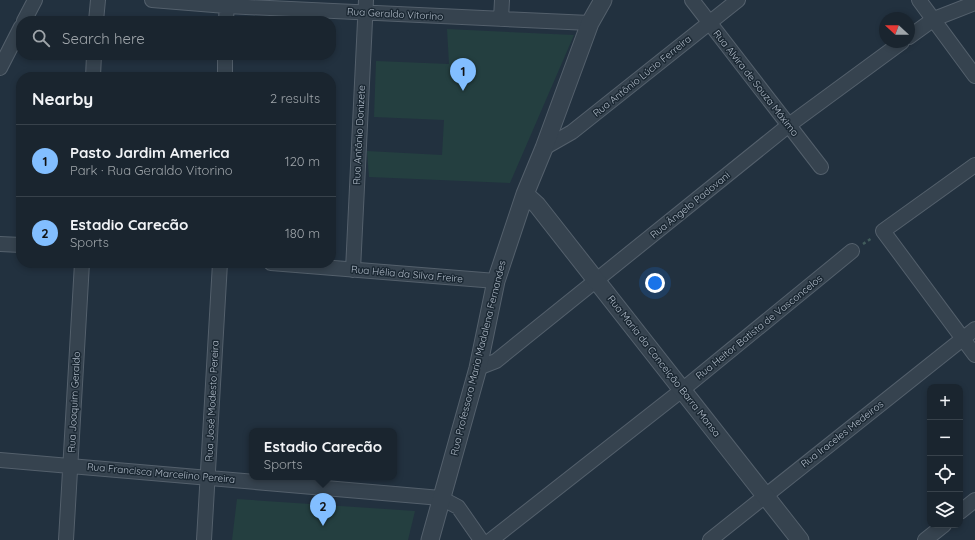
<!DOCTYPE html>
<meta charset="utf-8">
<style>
:root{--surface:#1a252f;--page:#232d37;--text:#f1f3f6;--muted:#9fa5aa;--line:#38424b;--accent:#82beff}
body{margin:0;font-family:Quicksand,sans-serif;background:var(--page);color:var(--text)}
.controls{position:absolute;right:12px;bottom:12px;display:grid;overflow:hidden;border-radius:8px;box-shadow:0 2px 6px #0003}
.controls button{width:36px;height:36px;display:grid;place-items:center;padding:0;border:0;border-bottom:1px solid var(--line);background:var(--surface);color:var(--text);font:20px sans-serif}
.compass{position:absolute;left:879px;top:12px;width:36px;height:36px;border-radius:50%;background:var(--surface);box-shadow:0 2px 6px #0003;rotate:291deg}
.you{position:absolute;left:655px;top:283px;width:14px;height:14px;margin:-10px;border:3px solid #fff;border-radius:50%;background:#1a73e8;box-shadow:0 0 0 6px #1a73e833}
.badge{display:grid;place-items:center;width:26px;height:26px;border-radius:50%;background:var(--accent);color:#111;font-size:13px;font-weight:700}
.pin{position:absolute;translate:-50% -33px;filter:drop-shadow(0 1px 2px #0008)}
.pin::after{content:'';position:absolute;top:21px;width:14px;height:12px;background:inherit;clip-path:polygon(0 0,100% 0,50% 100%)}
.popup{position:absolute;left:249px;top:428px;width:148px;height:52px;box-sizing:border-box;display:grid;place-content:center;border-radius:8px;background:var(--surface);filter:drop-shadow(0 1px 3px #0005);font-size:13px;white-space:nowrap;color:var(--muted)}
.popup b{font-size:15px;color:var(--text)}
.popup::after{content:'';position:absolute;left:50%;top:100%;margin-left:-8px;border:8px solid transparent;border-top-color:var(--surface)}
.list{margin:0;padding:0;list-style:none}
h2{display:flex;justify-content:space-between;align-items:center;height:52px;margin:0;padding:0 16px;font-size:17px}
h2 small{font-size:13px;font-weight:400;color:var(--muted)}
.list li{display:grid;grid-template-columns:26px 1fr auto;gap:12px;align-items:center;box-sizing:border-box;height:72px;padding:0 16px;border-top:1px solid var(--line)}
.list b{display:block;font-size:15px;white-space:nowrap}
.list p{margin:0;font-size:13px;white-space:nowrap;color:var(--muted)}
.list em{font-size:13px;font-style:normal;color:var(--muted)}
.icon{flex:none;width:22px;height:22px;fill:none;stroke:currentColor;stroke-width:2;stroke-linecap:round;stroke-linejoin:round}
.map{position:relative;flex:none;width:975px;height:540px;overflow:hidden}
.search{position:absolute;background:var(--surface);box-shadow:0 2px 6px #0003;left:16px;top:16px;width:320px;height:44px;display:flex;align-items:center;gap:10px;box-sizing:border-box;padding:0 14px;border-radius:16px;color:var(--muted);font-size:15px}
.panel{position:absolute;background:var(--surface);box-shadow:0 2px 6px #0003;left:16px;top:72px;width:320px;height:196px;border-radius:16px}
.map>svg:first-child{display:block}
.green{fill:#243f40}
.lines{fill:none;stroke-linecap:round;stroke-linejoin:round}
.minor-casing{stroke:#54606c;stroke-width:16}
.tertiary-casing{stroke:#54606c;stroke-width:19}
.path{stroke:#425c5c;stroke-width:2.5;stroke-dasharray:3 3;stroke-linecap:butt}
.minor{stroke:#36434f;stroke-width:14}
.tertiary{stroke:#36434f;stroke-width:17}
.labels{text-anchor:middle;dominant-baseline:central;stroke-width:3;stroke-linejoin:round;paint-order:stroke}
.street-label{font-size:10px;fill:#b2bdca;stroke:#1b2833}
</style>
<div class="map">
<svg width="975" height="540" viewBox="0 0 975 540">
<rect width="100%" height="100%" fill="#22313f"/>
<path class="green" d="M447,29l127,6 -64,148 -141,-6 -2,-26 75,4 2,-35 -70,-3 2,-56 73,3z
M237,499l178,12 -7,29h-176z"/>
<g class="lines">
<g class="minor-casing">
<path id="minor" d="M152,0l74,6 364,17
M692,0l129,167
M919,0l56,76
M501,19l1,-19
M24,21l11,-21
M96,21l2,-21
M226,21l1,-21
M909,37l25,-18 41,-16
M0,68l21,-41
M93,77l1,-22
M225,77v-22
M544,148l28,-16 166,-132
M975,165l-92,66 92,124
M0,244l21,1
M271,263l225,18
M353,270l13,-270
M478,368l18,-7 293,-236 113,-83
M0,460l441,38 17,9 23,33
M960,512l15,-12
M66,540l16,-277
M204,540l16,-277
M491,540l191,-150 170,-139
M710,540l265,-211
M925,540l19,-15"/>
</g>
<g class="tertiary-casing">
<path id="tertiary" d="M525,194l12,11 263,335
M430,540l48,-172 18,-87 29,-87 19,-46 46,-125 13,-23"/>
</g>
<path class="path" d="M863,244l9,-6"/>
<use href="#minor" class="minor"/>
<use href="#tertiary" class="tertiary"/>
</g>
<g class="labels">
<g class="street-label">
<text transform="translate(395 14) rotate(3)">Rua Geraldo Vitorino</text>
<text transform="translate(642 76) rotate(-39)">Rua Antônio Lúcio Ferreira</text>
<text transform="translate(756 83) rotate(52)">Rua Alvira de Souza Máximo</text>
<text transform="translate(359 135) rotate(-87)">Rua Antônio Donizete</text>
<text transform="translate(690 205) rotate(-39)">Rua Ângelo Padovani</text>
<text transform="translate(407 274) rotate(5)">Rua Hélia da Silva Freire</text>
<text transform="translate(759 327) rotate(-39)">Rua Heitor Batista de Vasconcelos</text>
<text transform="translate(478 358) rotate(-76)">Rua Professora Maria Madalena Fernandes</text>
<text transform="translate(664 366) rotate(52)">Rua Maria da Conceição Barra Mansa</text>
<text transform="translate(212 401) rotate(-87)">Rua José Modesto Pereira</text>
<text transform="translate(74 402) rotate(-87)">Rua Joaquim Geraldo</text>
<text transform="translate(842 434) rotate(-38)">Rua Iraceles Medeiros</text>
<text transform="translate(161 473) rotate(5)">Rua Francisca Marcelino Pereira</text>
</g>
</g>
</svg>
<div class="controls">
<button>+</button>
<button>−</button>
<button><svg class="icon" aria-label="locate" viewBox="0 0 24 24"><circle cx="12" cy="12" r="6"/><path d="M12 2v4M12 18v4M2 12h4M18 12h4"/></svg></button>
<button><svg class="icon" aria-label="layers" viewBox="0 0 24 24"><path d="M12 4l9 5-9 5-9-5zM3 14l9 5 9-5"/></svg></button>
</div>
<svg class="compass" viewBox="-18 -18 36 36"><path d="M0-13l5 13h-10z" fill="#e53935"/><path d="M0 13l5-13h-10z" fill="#9fa5aa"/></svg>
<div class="you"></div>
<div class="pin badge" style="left:463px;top:91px">1</div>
<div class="pin badge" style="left:323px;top:526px">2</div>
<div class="popup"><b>Estadio Carecão</b>Sports</div>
<div class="search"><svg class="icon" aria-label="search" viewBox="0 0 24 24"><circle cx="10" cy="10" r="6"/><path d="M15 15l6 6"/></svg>Search here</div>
<section class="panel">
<h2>Nearby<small>2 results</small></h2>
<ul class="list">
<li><span class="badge">1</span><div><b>Pasto Jardim America</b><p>Park · Rua Geraldo Vitorino</p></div><em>120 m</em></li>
<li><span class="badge">2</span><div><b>Estadio Carecão</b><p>Sports</p></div><em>180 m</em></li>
</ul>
</section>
</div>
